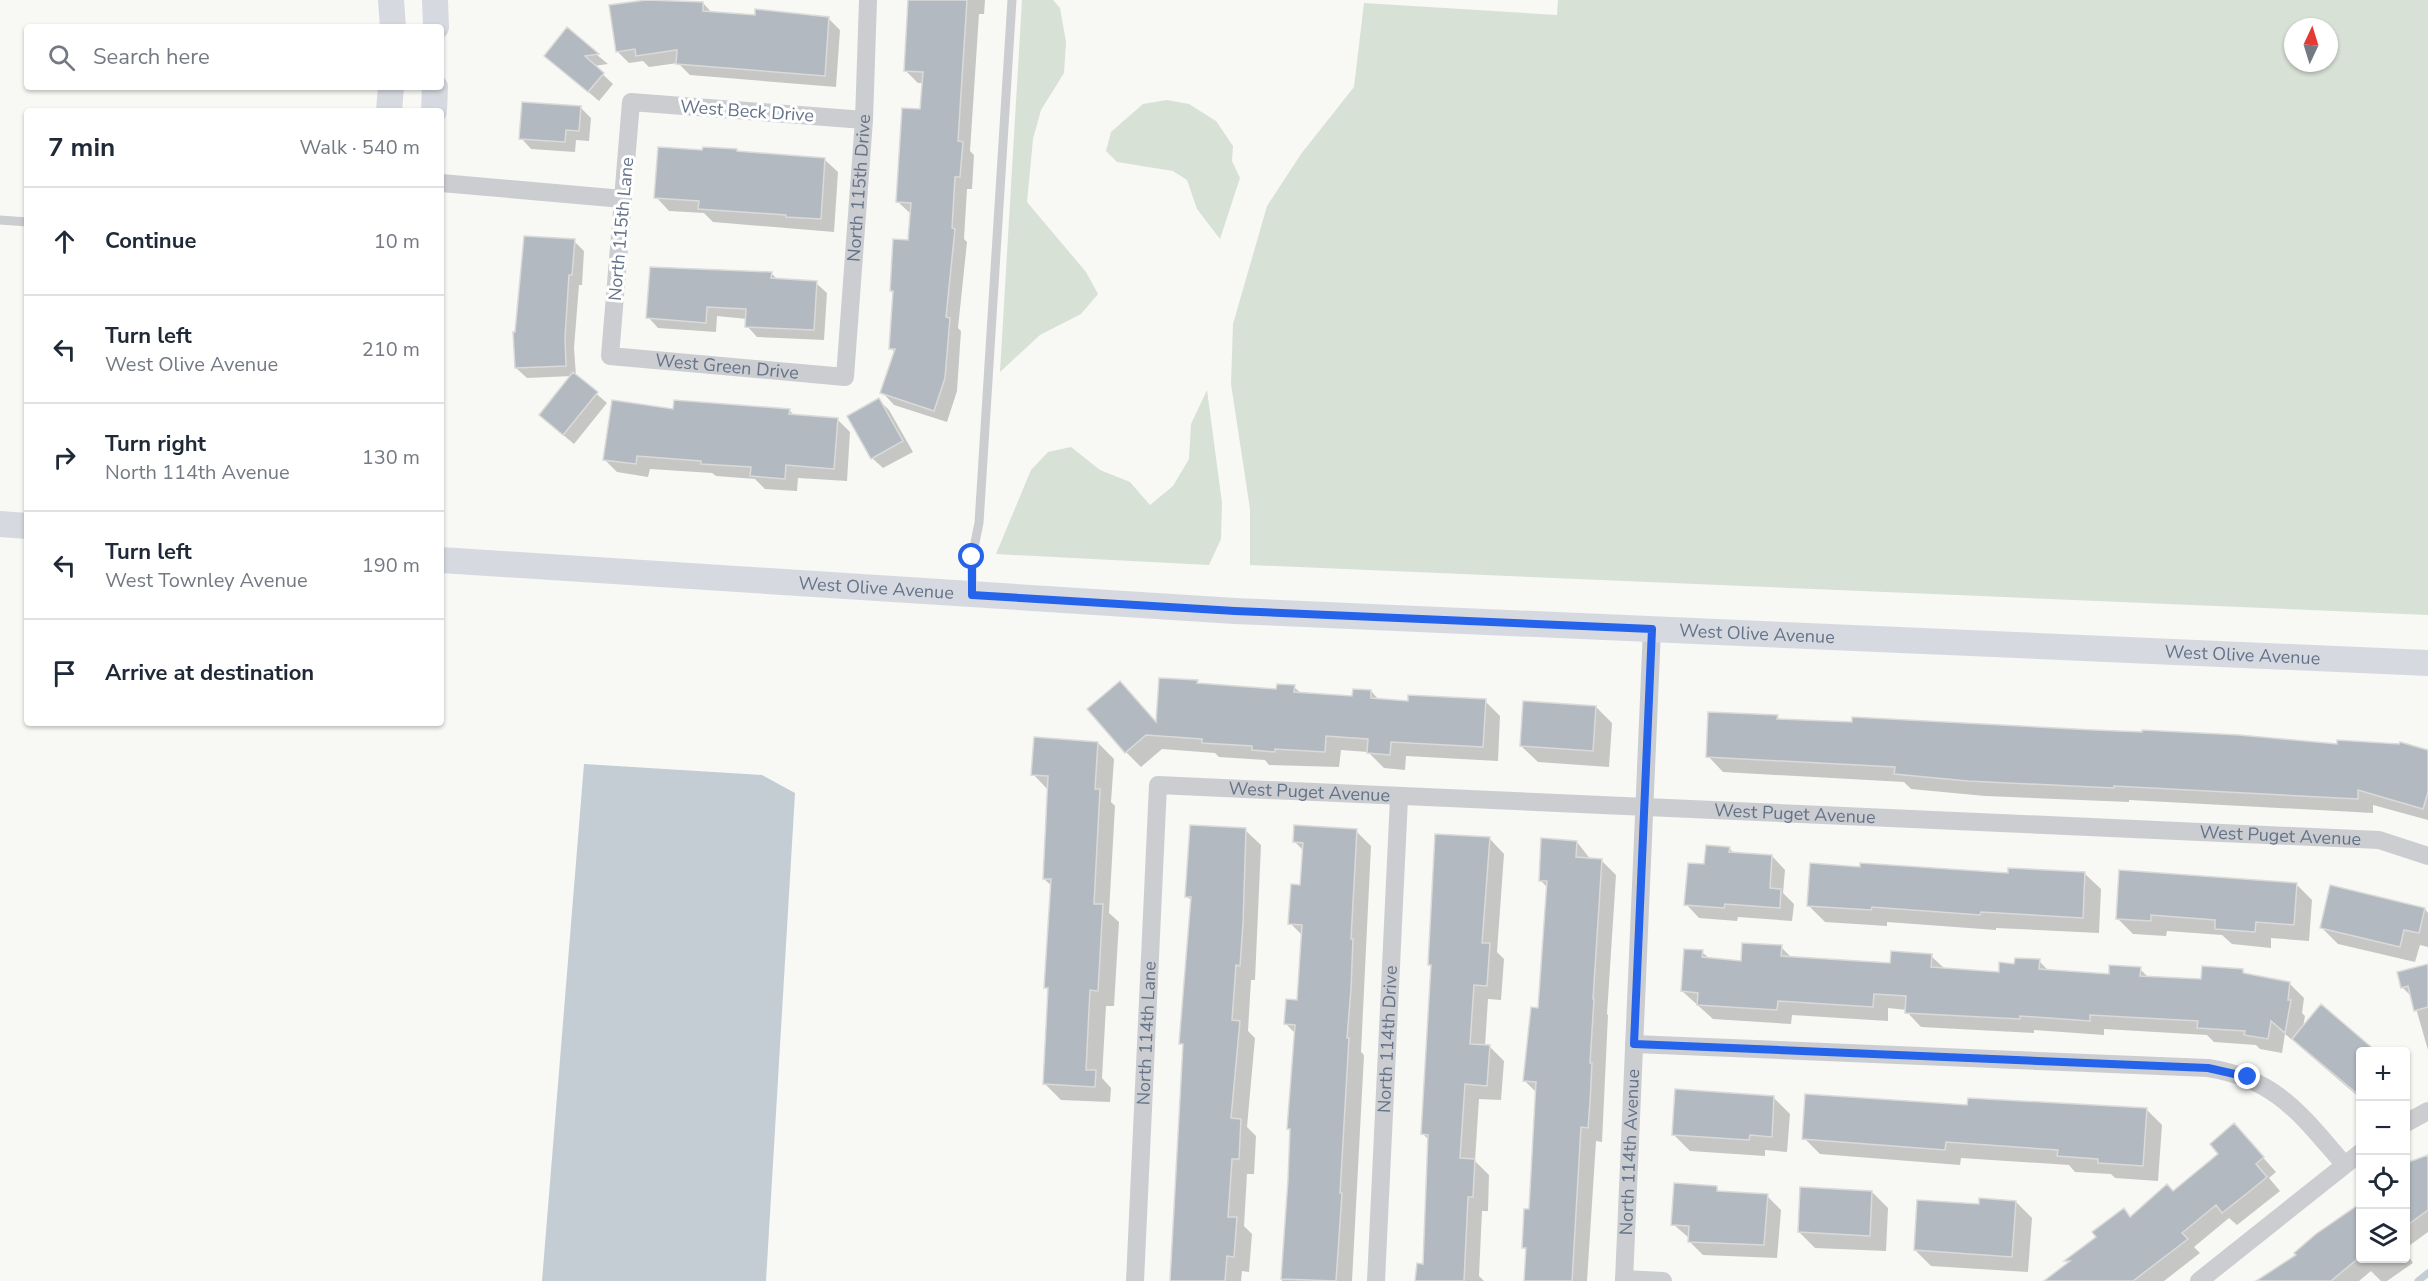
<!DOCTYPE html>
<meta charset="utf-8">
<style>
:root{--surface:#fff;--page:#f6f6f7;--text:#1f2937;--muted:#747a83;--line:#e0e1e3}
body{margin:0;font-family:"Nunito Sans",sans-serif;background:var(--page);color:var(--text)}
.controls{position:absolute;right:18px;bottom:18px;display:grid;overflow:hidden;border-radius:6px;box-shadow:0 2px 4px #0004}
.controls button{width:54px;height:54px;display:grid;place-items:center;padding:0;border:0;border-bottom:2px solid var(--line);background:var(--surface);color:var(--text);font:30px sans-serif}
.compass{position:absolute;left:2284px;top:18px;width:54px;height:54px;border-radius:50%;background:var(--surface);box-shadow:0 2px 4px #0004;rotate:4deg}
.stop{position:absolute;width:18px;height:18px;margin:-14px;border:4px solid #2563eb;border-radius:50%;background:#fff}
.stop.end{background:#2563eb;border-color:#fff;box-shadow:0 2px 6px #0008}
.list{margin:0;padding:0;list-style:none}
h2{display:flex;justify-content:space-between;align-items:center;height:78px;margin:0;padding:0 24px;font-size:26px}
h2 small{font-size:20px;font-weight:400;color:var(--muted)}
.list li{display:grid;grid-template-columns:39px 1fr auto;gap:18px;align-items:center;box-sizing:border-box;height:108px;padding:0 24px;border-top:2px solid var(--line)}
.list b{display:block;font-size:22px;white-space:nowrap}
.list p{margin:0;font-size:20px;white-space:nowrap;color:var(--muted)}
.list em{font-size:20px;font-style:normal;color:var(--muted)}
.icon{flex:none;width:33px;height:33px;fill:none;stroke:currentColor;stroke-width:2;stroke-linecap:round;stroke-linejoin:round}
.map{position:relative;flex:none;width:2428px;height:1281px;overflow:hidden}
.search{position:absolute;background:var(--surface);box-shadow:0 2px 4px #0004;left:24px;top:24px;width:420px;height:66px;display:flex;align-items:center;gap:15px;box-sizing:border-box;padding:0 21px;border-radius:6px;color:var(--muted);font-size:22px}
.panel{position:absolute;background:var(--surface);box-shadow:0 2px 4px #0004;left:24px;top:108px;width:420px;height:618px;border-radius:6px}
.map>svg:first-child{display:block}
.green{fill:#d8e1d6;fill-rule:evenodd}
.water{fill:#c4cdd4}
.shadow{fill:#0003}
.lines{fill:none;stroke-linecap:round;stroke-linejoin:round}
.stream{stroke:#c4cdd4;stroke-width:7}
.building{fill:#b3b9c0;stroke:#dadad8;stroke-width:1.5}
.lane{stroke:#cbcdd1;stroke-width:9}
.street{stroke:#cbcdd1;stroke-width:18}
.secondary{stroke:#d6dae0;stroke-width:26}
.route{stroke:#2563eb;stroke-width:8}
.labels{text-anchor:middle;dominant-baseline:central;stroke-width:6;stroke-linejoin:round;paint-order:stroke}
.street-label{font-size:18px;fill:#657389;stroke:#fff}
</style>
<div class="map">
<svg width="2428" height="1281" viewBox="0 0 2428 1281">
<rect width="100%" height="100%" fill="#f8f8f5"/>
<path class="green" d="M1022,0h31l7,8 6,34 -2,31 -23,37 -8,29 -6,63 59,70 12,22 -17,20 -41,21 -40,37z
M1558,0h870v615l-1178,-50v-56l-19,-125 2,-60 34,-118 34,-52 53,-67 10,-84 193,12zM2293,27h36v36h-36z
M1167,100l22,4 27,17 17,25 -1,15 8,17 -20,61 -23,-30 -10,-29 -14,-9 -56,-9 -11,-11 5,-19 32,-28z
M1207,390l15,113 -1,36 -12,26 -213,-11 35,-84 17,-18 23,-5 29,23 30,12 20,23 23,-19 16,-27 2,-35z"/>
<path class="water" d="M584,764l178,11 33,18 -29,488h-224z"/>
<path class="shadow" d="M657,0l46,3 10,11 115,4 12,12 -4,57 -146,-12 -12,-12 -29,4 -6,-6 -14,2 -12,-12 -6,-45z
M910,0h75l-1,14h-5l-9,137 4,4 -2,34h-5l-3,50 3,3 -9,86 3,3 -4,60 -10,31 -53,-17 -12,-13 13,-39 -4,-5 3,-54 -3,-4 18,-49 2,-27 -13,-12 24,-91 2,-28h-6l-13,-13z
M567,30l41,34 -14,2 19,18 -14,17 -53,-45z
M580,107l11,11 -2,23 -13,-1 -1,12 -44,-3 -10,-11z
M824,159l14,13 -4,60 -121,-10 -9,-9 -35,-2 -13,-14z
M574,241l10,10 -2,34h-3l-5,63 2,28 31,27 -33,41 -23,-19 21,-49 -45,2 -11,-10z
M771,273l7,7 38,3 11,10 -3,47 -67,-3 -10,-11v-7l-30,-3 -1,16 -58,-4 -10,-11z
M879,400l10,10 24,42 -30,16 -11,-10z
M674,410h115l6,6 42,3 13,13 -3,49 -49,-3 -1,13 -32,-2 -10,-10 -39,-3 -4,-3 -62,-4 -2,8 -31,-5 -13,-13z
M1197,682l3,3 78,5 16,-3 8,7 52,4 17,-7 9,10 29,2 76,-2 15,15 -2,45 -92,-5 -1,14 -21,-2 -16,-16 -27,-2 -2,17 -70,-2 -4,-5 -46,-3 -4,-4 -53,-4 -21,18 -15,-15 -6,-69 37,40z
M1596,707l16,16 -3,44 -71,-5 -17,-16z
M1777,717l4,3 647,32v68l-55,-15v8l-244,-13v2l-144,-6 -74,-7 -7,-7 -181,-10 -15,-16z
M1098,743l16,16 -3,43 4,4 -6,107 10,9 -5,84h-8l-4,72 9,10 -1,14 -49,-2 -16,-16 5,-93 -4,-4 6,-101 -8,-7 5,-88 -16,-17z
M1245,830l16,15 -6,135h-4l-3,51 7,7 -8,89 9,9 -2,38h-7l-3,52 8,8 -3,38 -7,-1 -1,10h-70l13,-235 -3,-3 11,-142 -6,-5z
M1356,831l15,15 -10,206 3,3 -12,226h-70l8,-101 2,-49 -4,-3 8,-94 -10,-10 12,-22 5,-66 -13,-13 12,-37 2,-35 -9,-9z
M1490,839l14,15 -7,98 7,7 -3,41 -13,-1 -3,47h4l15,15 -3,39 -22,-1 -4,62 14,14 -1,36h-6l-3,65 5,5h-67l7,-16 6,-124 -7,-7 9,-167 -2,-2z
M1577,842l14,18h10l15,15 -9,139 1,1 -6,127 -6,-1 -9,140h-62l3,-30 -5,-4 8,-36 6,-118 -12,-12 15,-72 8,-121 -8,-8z
M1729,848l5,5 38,3 13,14 -2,23 11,11 -2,17 -54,-4 -1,4 -38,-3 -13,-14 20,-38z
M2084,873l17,16 -2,44 -103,-5v2l-109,-8v4l-62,-4 -16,-16 200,-31z
M2296,884l16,16 -3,41 -38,-3v10l-39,-4 -10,-9 -55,-4 -1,5 -33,-2 -16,-16z
M2425,909l3,4v34l-8,-2 -5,17 -77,-18 -16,-16z
M1781,947l11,11 99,7 40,-9 14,13 55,4 16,-8 23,-4 10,10 61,4 30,-6 9,9 53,3 40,-11 5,5 42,8 15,15 -2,15 3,3 -2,11 57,25v46l-75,-64 -3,19 -22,-4 -4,-4 -42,-3 -7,-7 -103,-6v6l-70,-5v3l-113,-6 -14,-15v-2l-19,-2v13l-96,-6 -1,9 -78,-5 -31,-28 20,-39 8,7 32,3z
M2428,966v84l-15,-52 -11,-11z
M1774,1098l16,16 -3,38 -22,-2v6l-75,-5 -16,-16z
M2146,1109l16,16 -4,56 -43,-3 -4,-4 -36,-2 -6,-7 -108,-7 -1,7 -140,-11 -16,-16z
M2234,1125l42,47 -7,6 11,13 -43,34 -8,-7 -35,29 6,6 -36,28h-118l23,-18 -3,-2 32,-24 25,-27 8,8 42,-25 47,-39z
M2428,1157v75l-22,16v-80l9,-7z
M1716,1188l5,5 46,3 14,14 -4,48 -74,-3 -14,-14v-3l-16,-14z
M1872,1192l16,16 -2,43 -71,-3 -16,-16z
M2016,1202l16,16 -4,54 -97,-6 -16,-16 65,-44z
M2360,1205v53h46v-6l7,11 -26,18h-6l-10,-10 -12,10h-100l39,-25z"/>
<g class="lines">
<path class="stream" d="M2418,1281l10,-8"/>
</g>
<path class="building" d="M646,0l57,2v9l52,4v-6l74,8 -4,59 -149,-12 1,-14 -41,6 -1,-7 -19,3 -7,-47z
M908,0h59l-9,141 5,1 -3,35h-5l-3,51 3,1 -9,88 4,1 -5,60 -11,33 -54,-18 15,-44h-6l4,-58h-3l3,-52 15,1 3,-37 -15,-1 6,-94 18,1 3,-37 -19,-1z
M567,27l32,27 -14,2 19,17 -16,19 -44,-36z
M522,102l59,4 -2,25 -13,-1 -1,12 -46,-3z
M658,147l44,3 1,-3 34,2v2l88,7 -4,61 -35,-2v-2l-88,-6 1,-8 -45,-3z
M524,236l51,3 -3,36h-3l-4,62 1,29 -51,2 -2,-36h2z
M650,267l122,5 -1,6 46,3 -3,49 -69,-3 1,-18 -39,-2 -1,16 -60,-5z
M573,372l25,20 -35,43 -24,-20z
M879,398l24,43 -32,18 -24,-43z
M612,400l61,9 1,-9 116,9 -1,5 49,4 -4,51 -48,-4 -1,14 -35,-3 1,-9 -50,-3v-3l-64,-5 -1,8 -33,-4z
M1159,678l39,2 -1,3 79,6 1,-5 18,1 -1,7 58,4 1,-7 18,1v8l37,3v-6l78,4 -3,48 -92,-5 -1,13 -23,-2 1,-14 -42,-3 -1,16 -50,-3v3l-23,-2v-4l-50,-3v-4l-56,-4 -21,18 -38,-44 33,-28 36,41z
M1523,701l73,5 -3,45 -73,-5z
M1708,712l70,3 -1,4 75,3v-5l242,13 48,2v-2l97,5 98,9v-4l62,4 1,-2 28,8v42l-5,17 -65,-19v9l-244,-13v2l-146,-7 -74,-7 1,-7 -189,-10z
M1034,737l64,5 -3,47h5l-6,115h9l-5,87 -8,-1 -4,80h10l-1,17 -52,-3 5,-96h-4l7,-109h-8l5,-103 -17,-1z
M1190,825l56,3 -3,95 -3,43 -4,-1 -4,55 8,1 -9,97 10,1 -2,40h-7l-4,58h9l-3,40 -7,-1 -2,25h-55l13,-237h-4l12,-147h-6z
M1294,825l63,4 -6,110h2l-2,50 -4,49h2l-9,155h2l-6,88 -55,-2 7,-99 2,-51h-3l8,-104 -11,-1 2,-25 11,1 5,-75 -14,-1 3,-40 9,1 3,-42 -10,-1z
M1435,834l55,3 -8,106h8l-3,43 -13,-1 -4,59 20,1 -3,41 -22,-2 -5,74 15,1 -2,38h-5l-4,84h-49l2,-18 6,1 5,-129 -7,-1 10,-169h-3z
M1541,838l36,3 -1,16 26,2 -9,140h1l-4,64h2l-2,39 -2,26 -7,-1 -9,154h-48l2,-33h-4l2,-39h5l7,-127 -13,-1 8,-74 7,1 9,-127h-8z
M1706,845l24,2 -1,5 43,3 -2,33 11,1 -1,19 -55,-4 -1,4 -40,-3 4,-42 16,1z
M1810,863l50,4v-4l148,10v-5l77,4 -2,46 -102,-6 -1,3 -108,-8 -1,3 -64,-4z
M2119,870l178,13 -3,42 -38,-3 -1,10 -40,-3v-9l-64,-5v6l-35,-2z
M2330,885l95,23 -6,25 -15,-3 -4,17 -80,-19z
M1742,943l40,2 -1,11 109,7 1,-12 41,3 -1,13 68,5v-10l15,2 1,-6 25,1 -1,10 70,5v-9l32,2 -1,9 61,3 1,-13 41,3v4l47,9 -2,18h3l-6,33 -14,-12 -3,18 -24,-4 1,-4 -48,-3 1,-7 -108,-6v6l-70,-5v3l-115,-6 1,-17 -32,-2 -1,13 -95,-6 -1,9 -80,-5 1,-12 -17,-2 3,-42 19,1 -1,7 39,4z
M2428,964v43l-14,4 -6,-25 -7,2 -4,-16z
M2321,1004l56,48h-16v45l-69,-58z
M1675,1089l99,7 -2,41 -22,-2 -1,5 -77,-5z
M1805,1094l162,11 1,-7 179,10 -4,58 -45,-3v-4l-41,-3 1,-6 -112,-8 -1,8 -143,-11z
M2234,1123l30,34 -8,7 11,13 -17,14 -28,22 -6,-8 -34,28 6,6 -55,42h-89l26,-20h-6l32,-24 -4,-5 32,-24 6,9 37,-33 6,7 45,-37 -8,-10z
M2428,1155v55l-22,16v-63z
M1674,1183l43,3v5l51,3 -4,51 -76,-3 1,-16 -18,-1z
M1800,1187l72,4 -2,45 -72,-4z
M1979,1198l37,3 -4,56 -98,-7 3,-50 62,4z
M2361,1203v53l-30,25h-75l40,-26 -2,-2 22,-19z"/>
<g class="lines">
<path class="lane" d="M0,220l27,2
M972,593v-36l7,-34 33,-523"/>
<g class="street">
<path id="s1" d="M864,120l-233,-18 -21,254 235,21 19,-257 4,-120"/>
<path d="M441,183l182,16"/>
<path d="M1634,1044l574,24c69,11 93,47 136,96"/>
<path d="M2406,1123l22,-12"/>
<path d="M1624,1279l39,2"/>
<path id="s2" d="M1135,1281l23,-496 1221,55 49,16"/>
<path id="s3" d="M1376,1281l23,-483"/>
<path id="s4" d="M1624,1281l28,-652"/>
<path d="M2199,1281l161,-128"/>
</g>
<g class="secondary">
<path d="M391,0l2,27"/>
<path d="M435,0l1,27"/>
<path d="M389,111l2,-24"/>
<path d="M434,111l1,-24"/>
<path d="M0,524l27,2"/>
<path id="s5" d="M441,560l794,51 1193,52"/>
</g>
</g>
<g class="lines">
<path class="route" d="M972,557v38l263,16 417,18 -18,415 574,24 40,9"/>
</g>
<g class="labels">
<g class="street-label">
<text transform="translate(747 111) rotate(4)">West Beck Drive</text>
<text stroke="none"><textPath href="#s1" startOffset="914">North 115th Drive</textPath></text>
<text transform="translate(621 229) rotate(-85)">North 115th Lane</text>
<text stroke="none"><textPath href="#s1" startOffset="606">West Green Drive</textPath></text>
<text stroke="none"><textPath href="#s5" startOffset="436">West Olive Avenue</textPath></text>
<text stroke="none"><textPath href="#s5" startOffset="1318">West Olive Avenue</textPath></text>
<text stroke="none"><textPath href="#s5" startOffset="1804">West Olive Avenue</textPath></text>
<text stroke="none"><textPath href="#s2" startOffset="648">West Puget Avenue</textPath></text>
<text stroke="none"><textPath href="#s2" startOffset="1134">West Puget Avenue</textPath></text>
<text stroke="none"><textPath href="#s2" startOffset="1620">West Puget Avenue</textPath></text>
<text stroke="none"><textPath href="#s2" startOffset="248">North 114th Lane</textPath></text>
<text stroke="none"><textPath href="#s3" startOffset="242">North 114th Drive</textPath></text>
<text stroke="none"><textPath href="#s4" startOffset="129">North 114th Avenue</textPath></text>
</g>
</g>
</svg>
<div class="controls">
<button>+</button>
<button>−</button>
<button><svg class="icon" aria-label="locate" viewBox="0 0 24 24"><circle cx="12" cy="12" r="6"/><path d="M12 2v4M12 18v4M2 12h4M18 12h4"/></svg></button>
<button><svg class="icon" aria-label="layers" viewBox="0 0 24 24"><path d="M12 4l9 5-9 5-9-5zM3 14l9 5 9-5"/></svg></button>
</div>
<svg class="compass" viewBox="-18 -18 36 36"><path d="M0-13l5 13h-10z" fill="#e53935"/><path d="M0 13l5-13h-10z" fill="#747a83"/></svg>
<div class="stop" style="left:972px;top:557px"></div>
<div class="stop end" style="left:2248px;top:1077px"></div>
<div class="search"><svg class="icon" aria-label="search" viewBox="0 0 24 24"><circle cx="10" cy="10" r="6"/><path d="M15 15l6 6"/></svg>Search here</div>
<section class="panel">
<h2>7 min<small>Walk · 540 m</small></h2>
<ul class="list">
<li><svg class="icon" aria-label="ahead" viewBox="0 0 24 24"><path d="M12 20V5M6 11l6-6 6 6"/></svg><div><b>Continue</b></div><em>10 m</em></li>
<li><svg class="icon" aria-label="left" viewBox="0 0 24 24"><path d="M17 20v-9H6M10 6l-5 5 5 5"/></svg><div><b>Turn left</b><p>West Olive Avenue</p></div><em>210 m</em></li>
<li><svg class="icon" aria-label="right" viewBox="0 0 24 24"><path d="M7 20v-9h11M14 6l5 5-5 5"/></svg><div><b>Turn right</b><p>North 114th Avenue</p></div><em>130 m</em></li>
<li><svg class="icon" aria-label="left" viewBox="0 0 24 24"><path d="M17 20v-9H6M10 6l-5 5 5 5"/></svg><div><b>Turn left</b><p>West Townley Avenue</p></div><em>190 m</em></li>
<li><svg class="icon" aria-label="arrive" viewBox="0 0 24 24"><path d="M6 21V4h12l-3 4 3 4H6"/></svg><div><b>Arrive at destination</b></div></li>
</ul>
</section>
</div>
